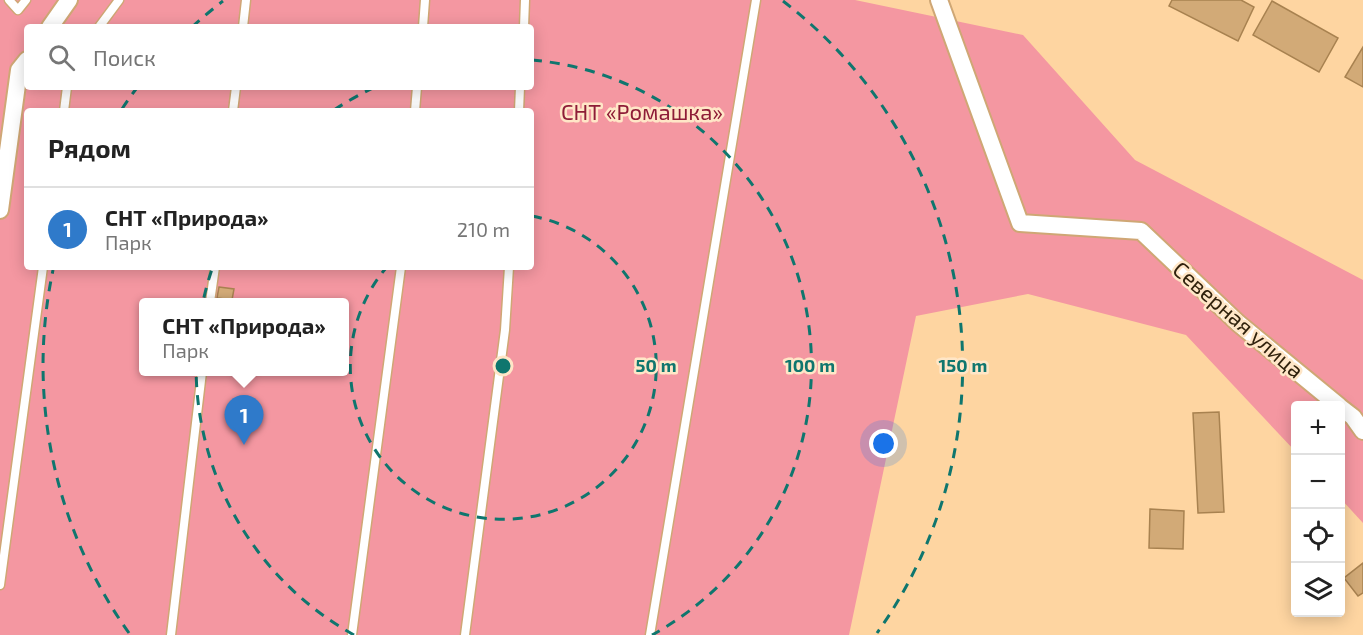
<!DOCTYPE html>
<html lang="ru">
<meta charset="utf-8">
<style>
:root{--surface:#fff;--page:#f6f6f6;--text:#222;--muted:#767676;--line:#e0e0e0;--accent:#2f7aca}
body{margin:0;font-family:"Exo 2",sans-serif;background:var(--page);color:var(--text)}
.controls{position:absolute;right:18px;bottom:18px;display:grid;overflow:hidden;border-radius:6px;box-shadow:0 3px 15px #0003}
.controls button{width:54px;height:54px;display:grid;place-items:center;padding:0;border:0;border-bottom:2px solid var(--line);background:var(--surface);color:var(--text);font:30px sans-serif}
.you{position:absolute;left:884px;top:444px;width:21px;height:21px;margin:-15px;border:4px solid #fff;border-radius:50%;background:#1a73e8;box-shadow:0 0 0 9px #1a73e833}
.badge{display:grid;place-items:center;width:39px;height:39px;border-radius:50%;background:var(--accent);color:#fff;font-size:20px;font-weight:700}
.pin{position:absolute;translate:-50% -50px;filter:drop-shadow(0 2px 3px #0008)}
.pin::after{content:'';position:absolute;top:32px;width:21px;height:18px;background:inherit;clip-path:polygon(0 0,100% 0,50% 100%)}
.popup{position:absolute;left:139px;top:298px;width:210px;height:78px;box-sizing:border-box;display:grid;place-content:center;border-radius:6px;background:var(--surface);filter:drop-shadow(0 2px 4px #0005);font-size:20px;white-space:nowrap;color:var(--muted)}
.popup b{font-size:22px;color:var(--text)}
.popup::after{content:'';position:absolute;left:50%;top:100%;margin-left:-12px;border:12px solid transparent;border-top-color:var(--surface)}
.list{margin:0;padding:0;list-style:none}
h2{display:flex;justify-content:space-between;align-items:center;height:78px;margin:0;padding:0 24px;font-size:26px}
h2 small{font-size:20px;font-weight:400;color:var(--muted)}
.list li{display:grid;grid-template-columns:39px 1fr auto;gap:18px;align-items:center;box-sizing:border-box;height:84px;padding:0 24px;border-top:2px solid var(--line)}
.list b{display:block;font-size:22px;white-space:nowrap}
.list p{margin:0;font-size:20px;white-space:nowrap;color:var(--muted)}
.list em{font-size:20px;font-style:normal;color:var(--muted)}
.icon{flex:none;width:33px;height:33px;fill:none;stroke:currentColor;stroke-width:2;stroke-linecap:round;stroke-linejoin:round}
.map{position:relative;flex:none;width:1363px;height:635px;overflow:hidden}
.search{position:absolute;background:var(--surface);box-shadow:0 3px 15px #0003;left:24px;top:24px;width:510px;height:66px;display:flex;align-items:center;gap:15px;box-sizing:border-box;padding:0 21px;border-radius:6px;color:var(--muted);font-size:22px}
.panel{position:absolute;background:var(--surface);box-shadow:0 3px 15px #0003;left:24px;top:108px;width:510px;height:162px;border-radius:6px}
.map>svg:first-child{display:block}
.green{fill:#f497a1;fill-rule:evenodd}
.building{fill:#d2aa77;stroke:#a88250;stroke-width:1.5}
.lines{fill:none;stroke-linecap:round;stroke-linejoin:round}
.lane-casing{stroke:#cfa775;stroke-width:11}
.street-casing{stroke:#cfa775;stroke-width:20}
.lane{stroke:#fff;stroke-width:8}
.street{stroke:#fff;stroke-width:16}
.ring{fill:none;stroke:#0f766e;stroke-width:3;stroke-dasharray:10 8}
.labels{text-anchor:middle;dominant-baseline:central;stroke-width:5;stroke-linejoin:round;paint-order:stroke}
.park-label{font-size:22px;fill:#8e1c37;stroke:#ffe6c7}
.street-label{font-size:22px;fill:#31220d;stroke:#ffe6c7}
.centre{fill:#0f766e;stroke:#ffe6c7;stroke-width:3}
.ring-label{font-size:18px;text-anchor:middle;font-weight:bold;fill:#0f766e;stroke:#ffe6c7;stroke-width:5;stroke-linejoin:round;paint-order:stroke}
</style>
<div class="map">
<svg width="1363" height="635" viewBox="0 0 1363 635">
<rect width="100%" height="100%" fill="#fed5a1"/>
<path class="green" d="M0,0h855l168,35 112,125 228,120v243l-22,-24 -1,-93h-44l-1,45 -109,-116 -158,-41 -112,22 -67,319h-849zM27,27h504v60h-504zM27,111h504v156h-504zM144,302h200v70h-200z"/>
<path class="building" d="M1172,0h69l13,7 -16,34 -69,-35z
M1272,1l66,37 -19,34 -66,-37z
M1363,47v40l-18,-10z
M219,287l15,2 -2,11 -15,-2z
M1219,412l5,100 -26,1 -5,-100z
M1150,509l34,2 -1,38 -34,-1z
M1363,563v30l-5,3 -14,-18z"/>
<g class="lines">
<g class="lane-casing">
<path id="lane" d="M9,0l9,10 8,-10
M99,27l20,-27
M243,27l3,-27
M423,27l2,-27
M524,27l1,-27
M64,111l3,-24
M233,111l3,-24
M415,111l2,-24
M519,111l1,-24
M210,302l5,-35
M0,585l43,-318
M171,635l31,-263
M352,635l49,-368
M465,635l40,-305 4,-63
M650,635l106,-635"/>
</g>
<g class="street-casing">
<path id="street" d="M939,0l81,223 121,8 97,92 101,83
M50,27l19,-27
M0,210l19,-140 8,-10
M1340,407l13,10 10,14"/>
</g>
<use href="#lane" class="lane"/>
<use href="#street" class="street"/>
</g>
<g class="ring">
<path d="M532 216A153 153 0 1 1 386 268"/>
<path d="M354 635A307 307 0 0 1 212 269M334 110A307 307 0 0 1 373 88M532 60A307 307 0 0 1 652 635"/>
<path d="M129 633A460 460 0 0 1 53 270M122 109A460 460 0 0 1 136 89M192 27A460 460 0 0 1 223 1M783 1A460 460 0 0 1 877 633"/>
</g>
<g class="labels">
<g class="park-label">
<text x="642" y="111">СНТ «Ромашка»</text>
</g>
<g class="street-label">
<text transform="translate(1239 319) rotate(41)">Северная улица</text>
</g>
</g>
<circle cx="503" cy="366" r="9" class="centre"/>
<g class="ring-label">
<text x="656" y="372">50 m</text>
<text x="810" y="372">100 m</text>
<text x="963" y="372">150 m</text>
</g>
</svg>
<div class="controls">
<button>+</button>
<button>−</button>
<button><svg class="icon" aria-label="locate" viewBox="0 0 24 24"><circle cx="12" cy="12" r="6"/><path d="M12 2v4M12 18v4M2 12h4M18 12h4"/></svg></button>
<button><svg class="icon" aria-label="layers" viewBox="0 0 24 24"><path d="M12 4l9 5-9 5-9-5zM3 14l9 5 9-5"/></svg></button>
</div>
<div class="you"></div>
<div class="pin badge" style="left:244px;top:445px">1</div>
<div class="popup"><b>СНТ «Природа»</b>Парк</div>
<div class="search"><svg class="icon" aria-label="search" viewBox="0 0 24 24"><circle cx="10" cy="10" r="6"/><path d="M15 15l6 6"/></svg>Поиск</div>
<section class="panel">
<h2>Рядом<small></small></h2>
<ul class="list">
<li><span class="badge">1</span><div><b>СНТ «Природа»</b><p>Парк</p></div><em>210 m</em></li>
</ul>
</section>
</div>
